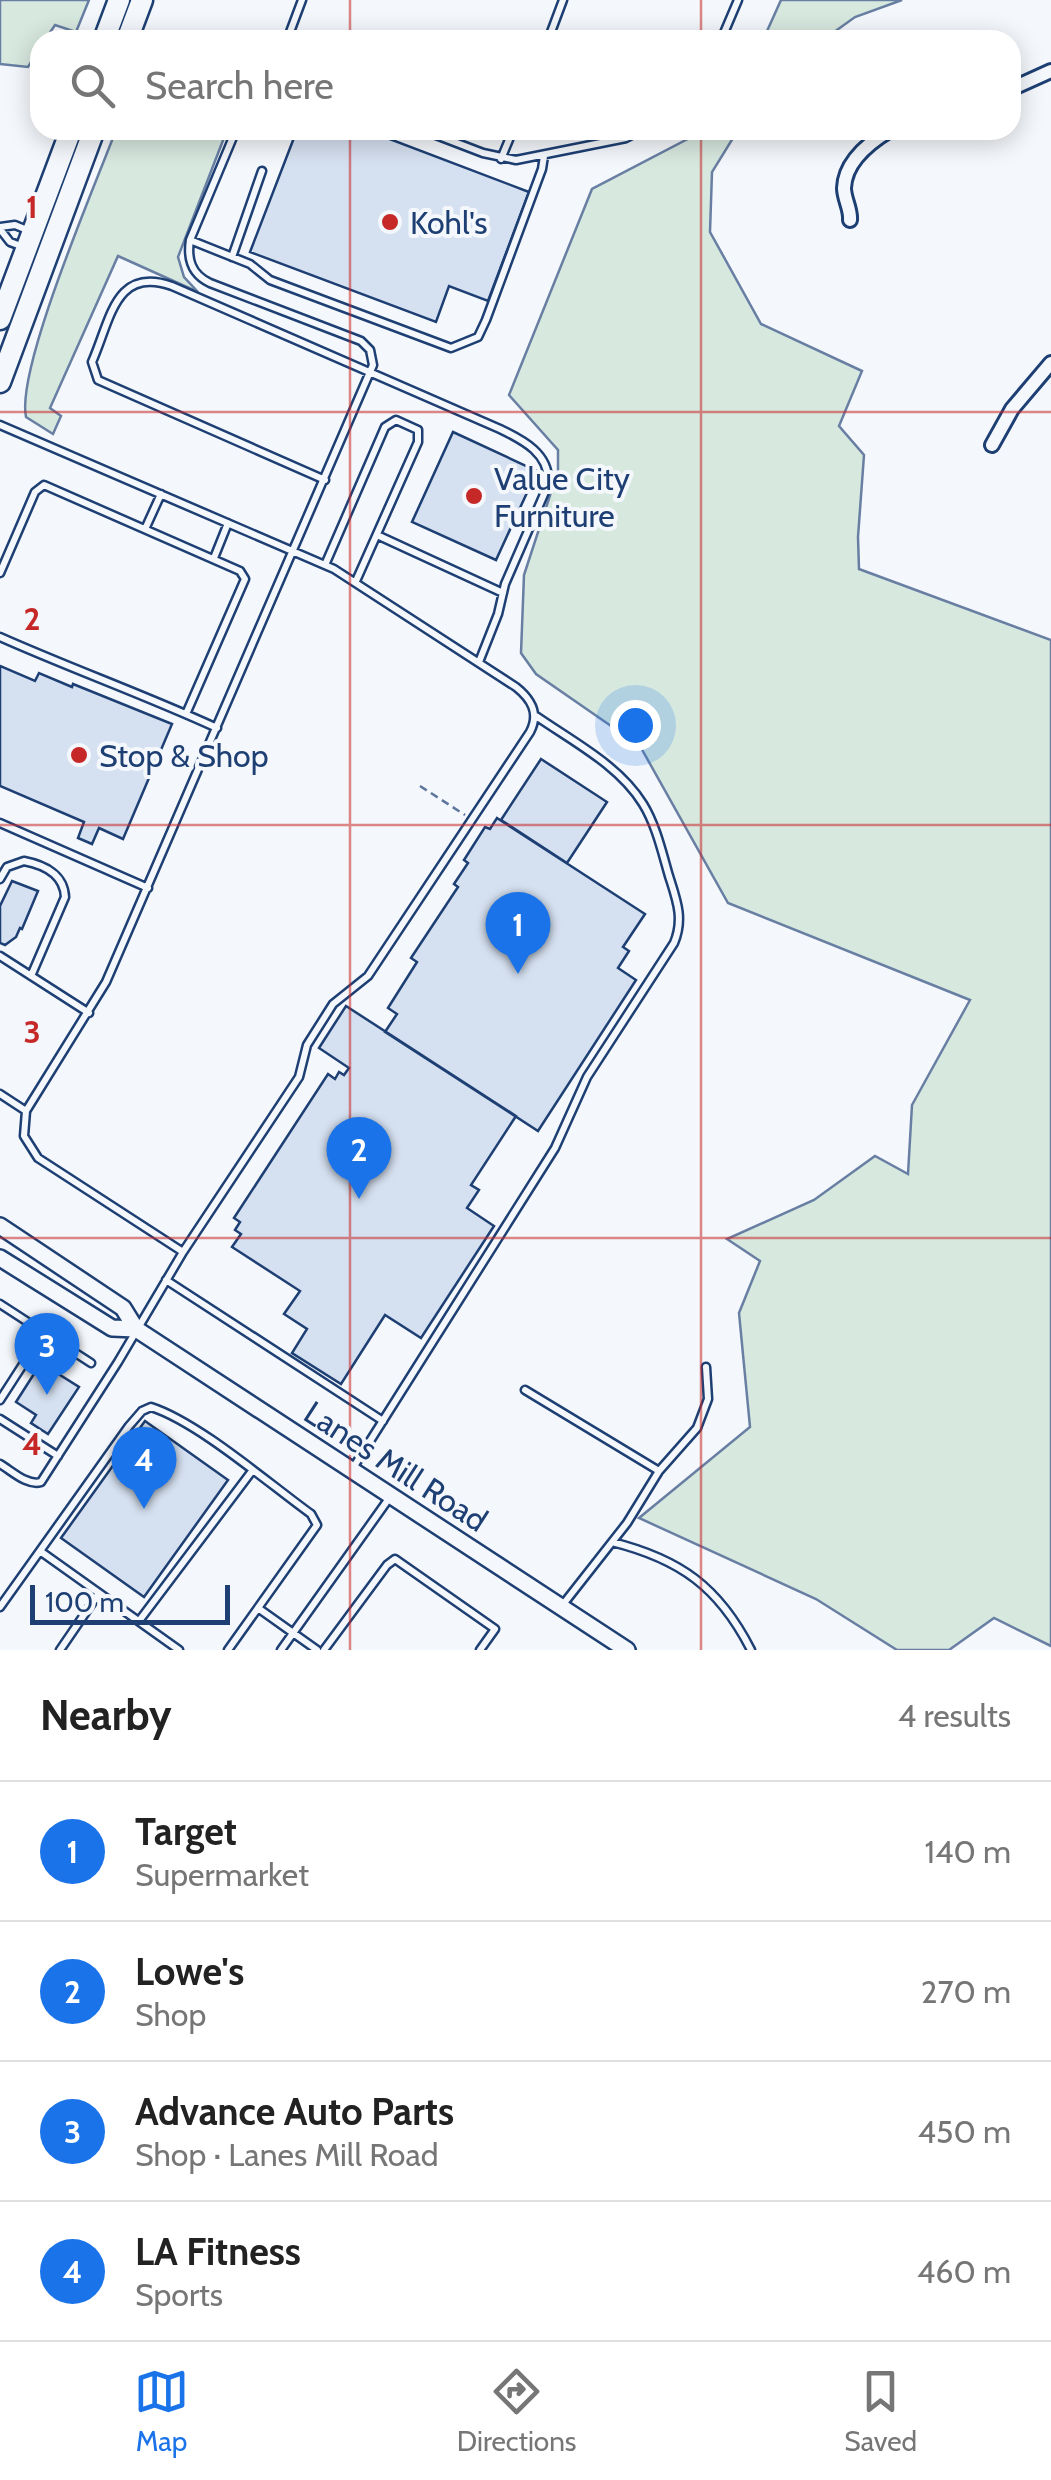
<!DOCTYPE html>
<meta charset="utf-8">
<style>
:root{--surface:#fff;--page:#f2f2f2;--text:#222;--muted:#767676;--line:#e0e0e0;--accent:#1a73e8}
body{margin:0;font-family:Cabin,sans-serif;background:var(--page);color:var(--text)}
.scale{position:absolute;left:30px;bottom:25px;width:200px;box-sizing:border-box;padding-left:10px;border:5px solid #1d3f73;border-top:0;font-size:28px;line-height:35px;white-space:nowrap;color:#1d3f73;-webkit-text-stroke:8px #f4f7fb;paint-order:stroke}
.you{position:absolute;left:635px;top:725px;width:35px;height:35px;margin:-25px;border:8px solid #fff;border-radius:50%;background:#1a73e8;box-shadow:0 0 0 15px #1a73e833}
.badge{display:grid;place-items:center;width:65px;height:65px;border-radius:50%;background:var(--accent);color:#fff;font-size:32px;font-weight:700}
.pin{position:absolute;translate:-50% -82px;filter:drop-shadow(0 2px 5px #0008)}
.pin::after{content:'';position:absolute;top:52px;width:35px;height:30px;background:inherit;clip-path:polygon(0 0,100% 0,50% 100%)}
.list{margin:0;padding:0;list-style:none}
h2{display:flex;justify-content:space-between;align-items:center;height:130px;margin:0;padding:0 40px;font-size:42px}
h2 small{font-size:32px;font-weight:400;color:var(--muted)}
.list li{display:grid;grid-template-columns:65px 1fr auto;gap:30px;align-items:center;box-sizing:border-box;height:140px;padding:0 40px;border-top:2px solid var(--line)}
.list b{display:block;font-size:38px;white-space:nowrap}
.list p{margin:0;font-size:32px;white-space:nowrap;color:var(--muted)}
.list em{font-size:32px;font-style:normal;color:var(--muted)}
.icon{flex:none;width:55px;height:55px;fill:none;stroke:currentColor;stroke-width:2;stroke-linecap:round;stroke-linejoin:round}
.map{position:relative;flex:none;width:1051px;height:1650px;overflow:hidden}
.search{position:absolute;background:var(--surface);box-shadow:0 5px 25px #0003;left:30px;right:30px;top:30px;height:110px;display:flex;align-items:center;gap:25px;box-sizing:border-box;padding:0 35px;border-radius:30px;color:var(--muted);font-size:38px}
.sheet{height:690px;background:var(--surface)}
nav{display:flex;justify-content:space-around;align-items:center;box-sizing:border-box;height:140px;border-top:2px solid var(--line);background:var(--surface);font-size:28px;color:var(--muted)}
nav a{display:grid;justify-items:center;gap:5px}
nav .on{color:var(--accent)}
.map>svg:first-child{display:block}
.green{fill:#d7e8df;stroke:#687fa3;stroke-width:2.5}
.building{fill:#d5e0f0;stroke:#1d3f73;stroke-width:2.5}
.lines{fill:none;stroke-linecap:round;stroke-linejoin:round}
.service-casing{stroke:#1d3f73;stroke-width:11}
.minor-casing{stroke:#1d3f73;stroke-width:18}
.tertiary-casing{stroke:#1d3f73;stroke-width:20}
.trunk-casing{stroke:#1d3f73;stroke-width:25}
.path{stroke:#5e769c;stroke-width:2.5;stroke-dasharray:8 5;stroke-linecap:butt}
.service{stroke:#f4f7fb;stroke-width:6}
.minor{stroke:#f4f7fb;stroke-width:12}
.tertiary{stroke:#f4f7fb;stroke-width:15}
.trunk{stroke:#f4f7fb;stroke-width:20}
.grid{fill:none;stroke:#c62828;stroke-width:2.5;stroke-opacity:0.55}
.poi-dot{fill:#c62828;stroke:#f4f7fb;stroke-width:4}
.labels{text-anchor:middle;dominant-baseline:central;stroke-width:8;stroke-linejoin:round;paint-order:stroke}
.poi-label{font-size:32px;fill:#1d3f73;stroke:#f4f7fb;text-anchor:start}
.street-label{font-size:32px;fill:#1d3f73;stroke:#f4f7fb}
.grid-label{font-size:32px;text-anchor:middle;font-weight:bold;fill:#c62828;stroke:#f4f7fb;stroke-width:8;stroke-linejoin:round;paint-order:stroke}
</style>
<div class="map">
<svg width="1051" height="1650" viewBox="0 0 1051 1650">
<rect width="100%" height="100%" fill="#f4f7fb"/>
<path class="green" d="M0,0h89l-13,32 -21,-7 -10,15h-5v8l-12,19 -28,-3z
M781,0h121l-47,17 -32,23h-60z
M116,130h111l-49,127 6,20 14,15 -80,-36 -68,152 11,8 -8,18 -27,-17c-10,-49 69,-231 90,-287z
M705,130h33l-26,42 -2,60 51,92 101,47 -23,55 25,29 -6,82 1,32 192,71v1006l-57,-28 -45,32h-52l-81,-51 -177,-81 111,-91 -11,-114 21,-52 -33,-22 87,-39 61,-44 33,18 4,-69 58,-105 -242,-97 -88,-157 -104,-72 -15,-21 3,-78 34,-104v-21l-49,-55 83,-206z"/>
<path class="building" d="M297,130h69l163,62 -41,109 -39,-15 -13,36 -186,-70z
M453,432l84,39 -41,89 -84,-38z
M0,666l35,15 4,-8 33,14 1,-3 99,40 -49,115 -24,-11 -7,16 -14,-6 6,-16 -84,-36z
M541,759l66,43 -40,61 -66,-43z
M497,818l148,96 -22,33 6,4 -11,17 18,12 -98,151 -153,-99 12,-18 -9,-6 29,-46 -6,-4 47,-71 -4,-3 14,-21 -4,-3 21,-33 5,2z
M12,881l26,10 -16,38 -2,-1 -4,9 -11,8 -5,-2v-37z
M346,1006l170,110 -45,69 8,5 -12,18 27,18 -73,112 -36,-23 -44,69 -49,-31 15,-24 -23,-15 16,-23 -68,-44 9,-13 -6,-4 5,-8 -6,-4 94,-144 7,5 4,-7 5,3 5,-7 -30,-20z
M41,1363l38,24 -31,47 -17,-11 5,-8 -20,-13z
M145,1421l83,59 -84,117 -83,-59z"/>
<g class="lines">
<g class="service-casing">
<path id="service" d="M287,40l15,-40
M548,40l15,-40
M721,40l17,-40
M423,130l60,23 33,7 110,-22 15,-8
M501,159l12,-29
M0,227l15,-2 12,5
M0,229l10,13 11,4
M190,240l60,24 20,16 181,68 27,-11 8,-17 56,-151 2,-13
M232,257l30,-86
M0,425l334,144 182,118c15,12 24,26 14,45l-162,244 -35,28 -26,41 -8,32 -116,175 -65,110 -77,120c-14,4 -29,-11 -41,-18
M325,480l-227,-100 -6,-18c19,-43 23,-96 80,-76l328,143c23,11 51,25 48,56l-43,99 -7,30 -19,48
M146,527l15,-33
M377,535l126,58
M214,558l14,-35
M325,565l60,-138 11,-7 22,10v12l-62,139
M0,573l35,-81 9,-7 196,86 5,8 -59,135
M0,637c72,32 145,58 217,91
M0,823l148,65
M0,879l7,-12 17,-6c21,4 40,14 41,36l-34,79
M0,956l89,57
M0,1094l26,17
M183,1252l-145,-94 -14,-22 2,-25 80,-129 267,-617 -3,-15 -9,-9 -151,-58c-19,-9 -23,-24 -20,-43l46,-110
M166,1280l217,141
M0,1304l91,59
M525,1390l134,81
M0,1400l44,-68
M0,1419l58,37
M353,1468l202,-320 32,-71 87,-134c10,-24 3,-42 -5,-67 -7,-24 -13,-51 -26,-72 -24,-39 -71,-63 -107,-88
M612,1542c68,17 107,45 139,108
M40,1551l139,99
M0,1607l129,-181 13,-15 9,-4c47,15 117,76 160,107l6,11 -89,125
M561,1607l66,-84 32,-52 38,-43 11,-29 -2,-32
M258,1608l59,42
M139,1621l113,-150
M60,1650l39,-57
M281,1650l109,-153
M324,1650l63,-85 8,-6 100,70 -15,21"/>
</g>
<g class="minor-casing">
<path id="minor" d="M1011,89l40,-18
M850,220c1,-11 -6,-21 -6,-32 1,-26 26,-46 46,-58
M992,445l20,-36 39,-46"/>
</g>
<g class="tertiary-casing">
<path id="tertiary" d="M0,1226l123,82 13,21 491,321
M0,1258l112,70 24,1"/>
</g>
<g class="trunk-casing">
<path id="trunk" d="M104,40l15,-40
M127,40l15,-40
M0,319l71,-189
M0,382l94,-252"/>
</g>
<path class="path" d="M420,786l45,29"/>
<use href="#service" class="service"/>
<use href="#minor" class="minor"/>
<use href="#tertiary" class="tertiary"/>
<use href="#trunk" class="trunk"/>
</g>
<path class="grid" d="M350,0v40M701,0v40M350,130v1520M701,130v1520M0,412h1051M0,825h1051M0,1238h1051"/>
<g class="poi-dot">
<circle cx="390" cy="222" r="10"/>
<circle cx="474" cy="496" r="10"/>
<circle cx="79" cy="755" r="10"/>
</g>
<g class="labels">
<g class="poi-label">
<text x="410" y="222">Kohl's</text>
<text x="494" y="478">Value City<tspan x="494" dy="37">Furniture</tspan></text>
<text x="99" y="755">Stop &amp; Shop</text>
</g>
<g class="street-label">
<text transform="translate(396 1466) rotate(33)">Lanes Mill Road</text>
</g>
</g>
<g class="grid-label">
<text x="32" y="218">1</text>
<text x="32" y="630">2</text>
<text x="32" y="1043">3</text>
<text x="32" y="1455">4</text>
</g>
</svg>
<div class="scale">100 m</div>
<div class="you"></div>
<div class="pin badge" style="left:518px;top:974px">1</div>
<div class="pin badge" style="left:359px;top:1199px">2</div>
<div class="pin badge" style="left:47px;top:1395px">3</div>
<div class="pin badge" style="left:144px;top:1509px">4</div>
<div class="search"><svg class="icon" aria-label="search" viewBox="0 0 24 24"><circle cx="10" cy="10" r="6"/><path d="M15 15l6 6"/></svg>Search here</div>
</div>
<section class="sheet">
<h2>Nearby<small>4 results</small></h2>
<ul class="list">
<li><span class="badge">1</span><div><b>Target</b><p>Supermarket</p></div><em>140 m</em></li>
<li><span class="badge">2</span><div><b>Lowe's</b><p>Shop</p></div><em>270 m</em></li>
<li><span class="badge">3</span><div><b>Advance Auto Parts</b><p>Shop · Lanes Mill Road</p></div><em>450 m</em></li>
<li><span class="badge">4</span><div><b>LA Fitness</b><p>Sports</p></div><em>460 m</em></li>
</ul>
</section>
<nav>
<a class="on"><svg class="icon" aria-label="map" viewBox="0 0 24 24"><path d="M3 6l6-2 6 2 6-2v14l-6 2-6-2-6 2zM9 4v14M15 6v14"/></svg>Map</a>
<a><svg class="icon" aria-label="directions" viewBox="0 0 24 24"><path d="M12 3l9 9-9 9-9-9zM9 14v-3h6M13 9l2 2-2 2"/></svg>Directions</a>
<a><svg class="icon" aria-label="saved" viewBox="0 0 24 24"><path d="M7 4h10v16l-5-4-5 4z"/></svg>Saved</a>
</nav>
